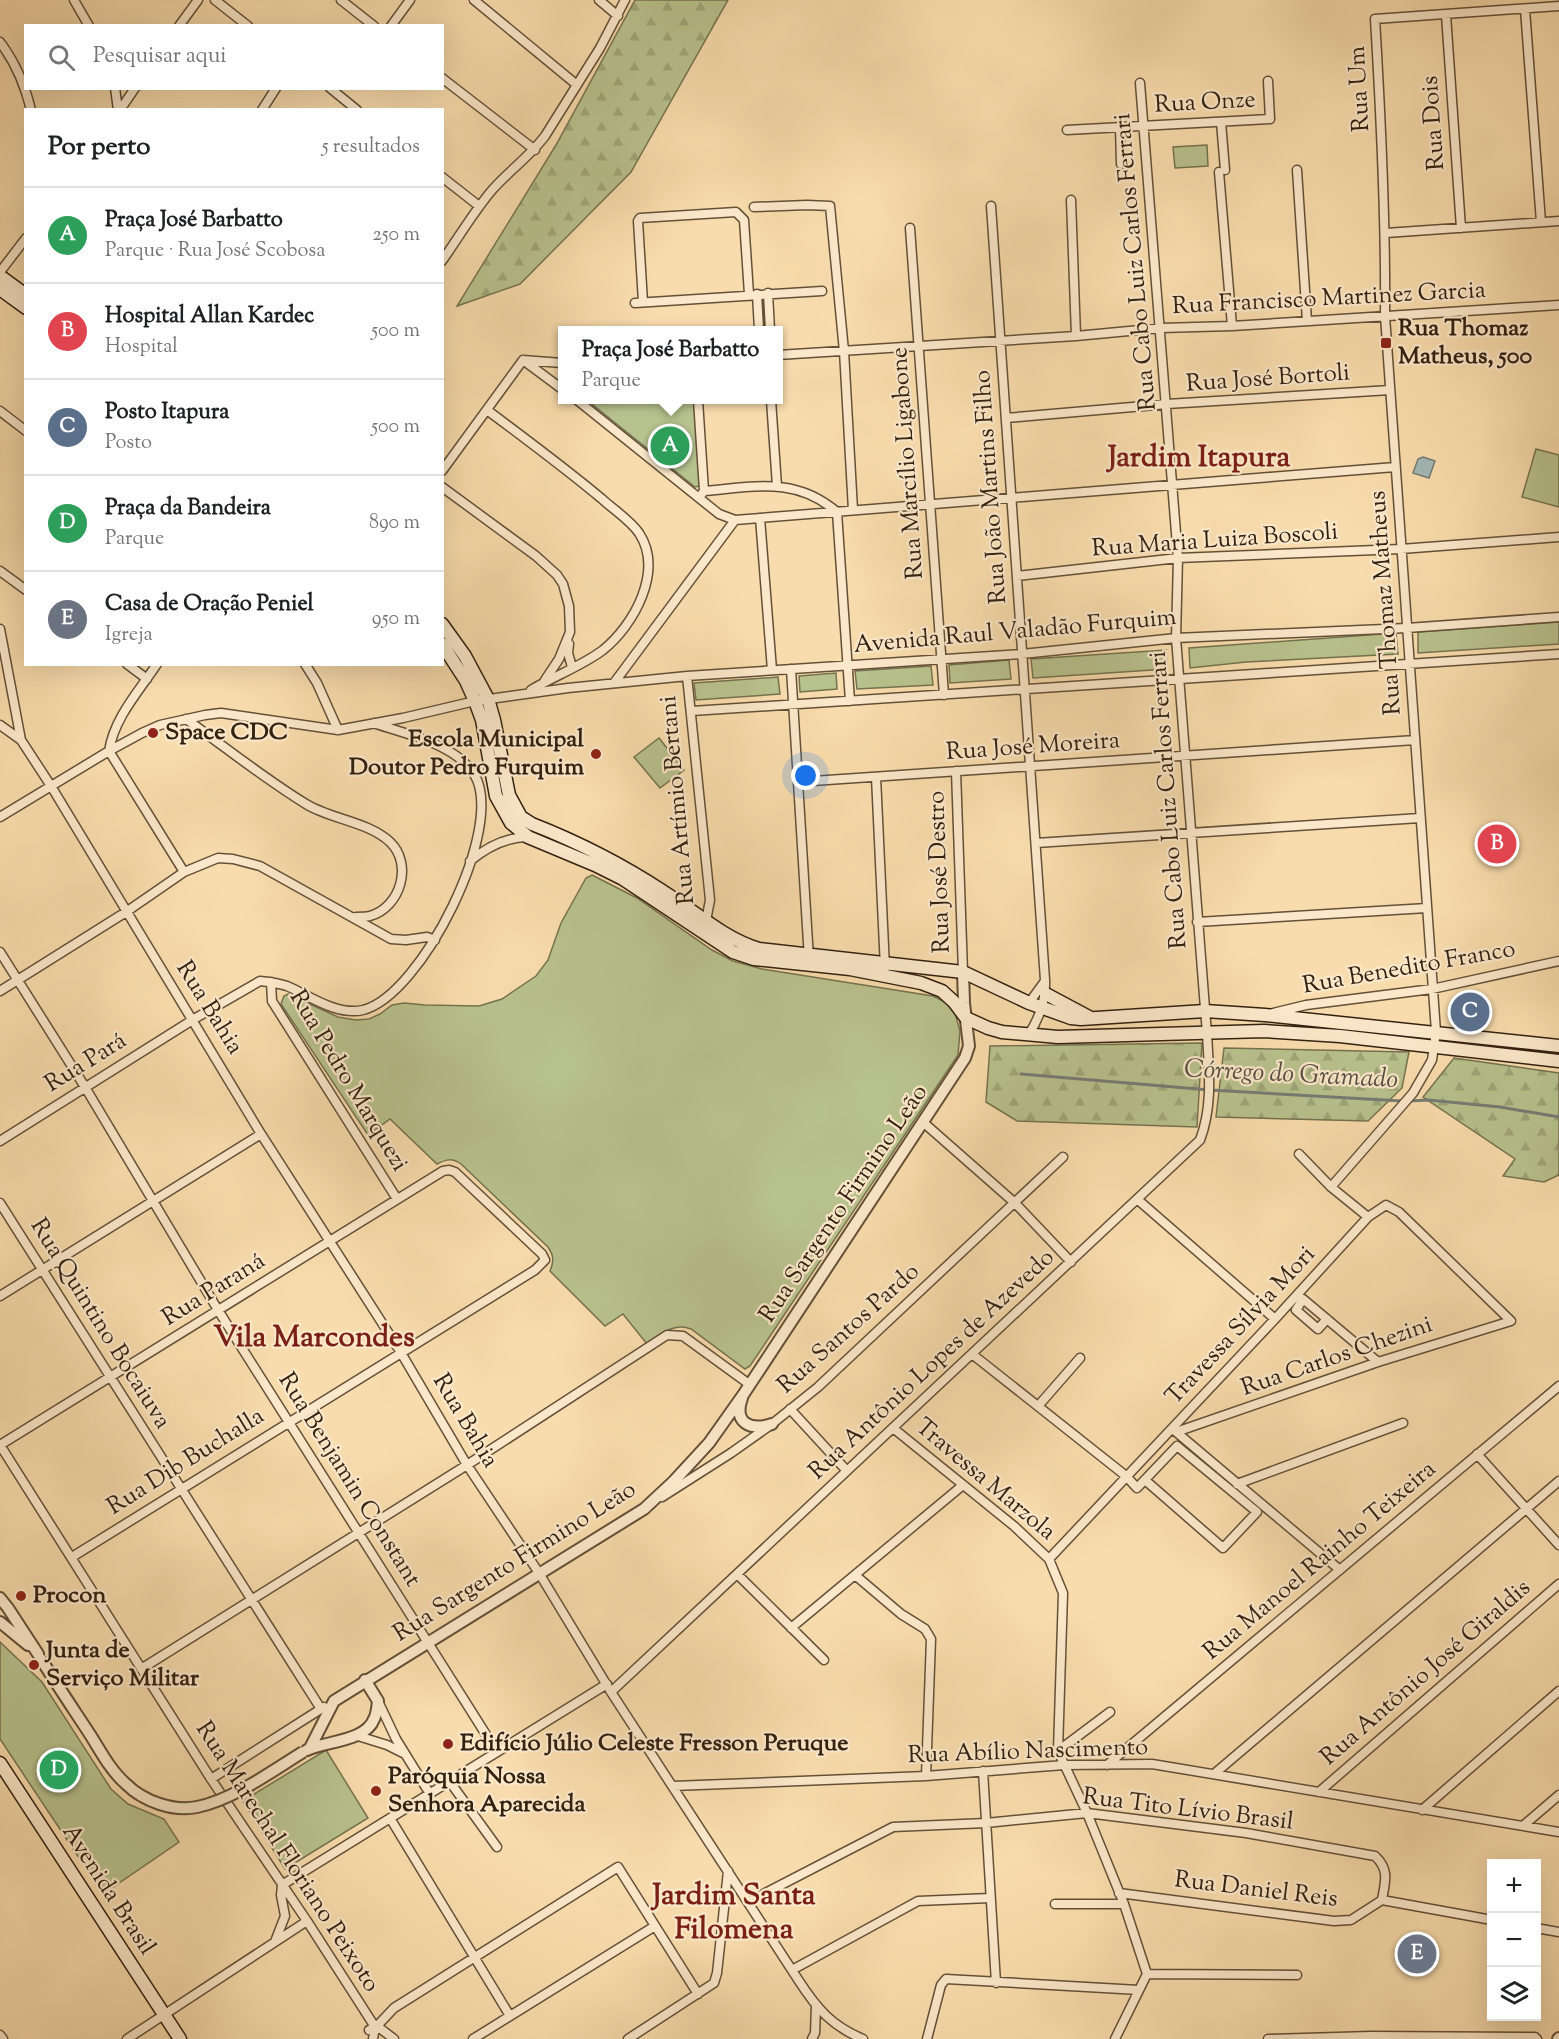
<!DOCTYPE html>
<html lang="pt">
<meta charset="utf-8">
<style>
:root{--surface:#fff;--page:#f2f2f2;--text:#202124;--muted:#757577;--line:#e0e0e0;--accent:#8f2418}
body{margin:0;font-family:"Sorts Mill Goudy",serif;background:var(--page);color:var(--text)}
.controls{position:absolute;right:18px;bottom:18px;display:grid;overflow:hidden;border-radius:0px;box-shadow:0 6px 24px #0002}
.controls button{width:54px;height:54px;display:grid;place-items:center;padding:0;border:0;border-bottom:2px solid var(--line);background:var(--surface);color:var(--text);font:30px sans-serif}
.you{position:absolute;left:806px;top:776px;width:21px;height:21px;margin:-15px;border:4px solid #fff;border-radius:50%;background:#1a73e8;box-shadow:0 0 0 9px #1a73e833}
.badge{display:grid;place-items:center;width:39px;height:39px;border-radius:50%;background:var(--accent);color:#fff;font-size:20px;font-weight:700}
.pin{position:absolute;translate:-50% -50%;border:3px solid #fff;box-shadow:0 2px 6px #0006}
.popup{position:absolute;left:558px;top:326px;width:225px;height:78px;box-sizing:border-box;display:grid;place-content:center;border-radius:0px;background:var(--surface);filter:drop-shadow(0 2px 4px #0005);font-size:20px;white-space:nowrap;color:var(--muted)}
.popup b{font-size:22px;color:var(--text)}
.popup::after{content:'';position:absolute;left:50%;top:100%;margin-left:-12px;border:12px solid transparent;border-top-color:var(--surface)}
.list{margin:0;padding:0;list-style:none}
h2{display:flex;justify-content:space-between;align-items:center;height:78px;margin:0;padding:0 24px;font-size:26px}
h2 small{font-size:20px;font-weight:400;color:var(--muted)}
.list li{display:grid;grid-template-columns:39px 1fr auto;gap:18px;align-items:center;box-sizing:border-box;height:96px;padding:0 24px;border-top:2px solid var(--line)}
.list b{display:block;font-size:22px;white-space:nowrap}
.list p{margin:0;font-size:20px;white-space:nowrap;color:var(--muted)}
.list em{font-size:20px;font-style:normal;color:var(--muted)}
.icon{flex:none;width:33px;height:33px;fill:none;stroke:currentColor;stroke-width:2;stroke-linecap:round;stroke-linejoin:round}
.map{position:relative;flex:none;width:1559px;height:2039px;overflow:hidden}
.search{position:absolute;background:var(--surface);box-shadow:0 6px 24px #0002;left:24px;top:24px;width:420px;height:66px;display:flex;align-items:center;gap:15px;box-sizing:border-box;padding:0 21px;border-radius:0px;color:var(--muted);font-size:22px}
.panel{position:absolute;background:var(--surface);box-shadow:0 6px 24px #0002;left:24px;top:108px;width:420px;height:558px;border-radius:0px}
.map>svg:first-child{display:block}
.green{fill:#b8c28e;stroke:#75724f;stroke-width:1.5}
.forest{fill:url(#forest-firs);stroke:#75724f;stroke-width:1.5}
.water{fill:#a3b9b6;stroke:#767c74;stroke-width:1.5}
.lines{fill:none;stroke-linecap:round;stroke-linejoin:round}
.stream{stroke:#767c74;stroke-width:3}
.minor-casing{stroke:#645037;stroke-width:11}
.tertiary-casing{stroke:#645037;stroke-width:14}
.secondary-casing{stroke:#322110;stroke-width:15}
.minor{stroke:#fbe8ca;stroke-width:8}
.tertiary{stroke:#fbe8ca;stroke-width:10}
.secondary{stroke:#fbe8ca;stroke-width:12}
.tertiary-bridge-casing{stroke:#645037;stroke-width:14;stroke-linecap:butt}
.tertiary-bridge{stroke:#fbe8ca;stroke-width:10}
.poi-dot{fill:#8f2418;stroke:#fbe8ca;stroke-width:2}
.labels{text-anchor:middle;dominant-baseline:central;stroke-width:4.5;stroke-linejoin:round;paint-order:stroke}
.street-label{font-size:24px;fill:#322110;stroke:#fbe8ca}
.poi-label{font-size:24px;font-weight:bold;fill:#322110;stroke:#fbe8ca;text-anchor:start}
.water-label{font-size:26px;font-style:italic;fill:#544f42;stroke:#fbe8ca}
.district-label{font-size:30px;font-weight:bold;fill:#7a1f14;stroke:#fbe8ca}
</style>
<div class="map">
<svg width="1559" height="2039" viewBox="0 0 1559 2039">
<defs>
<pattern id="forest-firs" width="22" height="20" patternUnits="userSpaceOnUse" patternTransform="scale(1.5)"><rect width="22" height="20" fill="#b8c28e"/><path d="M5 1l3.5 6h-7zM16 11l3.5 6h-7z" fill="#9fa679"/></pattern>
</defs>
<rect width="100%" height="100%" fill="#f9dcad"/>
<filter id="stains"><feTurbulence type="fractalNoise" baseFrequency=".00333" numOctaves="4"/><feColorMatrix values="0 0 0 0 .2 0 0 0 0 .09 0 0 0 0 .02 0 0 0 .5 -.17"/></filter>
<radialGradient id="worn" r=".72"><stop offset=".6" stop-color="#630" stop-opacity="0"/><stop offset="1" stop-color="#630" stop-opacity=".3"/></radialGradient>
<path class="green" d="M1207,145l1,21 -33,2 -2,-21z
M590,400h105l5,86 -5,1 -102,-82z
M1536,449l23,6v52l-37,-10z
M1559,622v22l-141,9v-21z
M1396,633l2,21 -152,8 -56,6 -1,-20z
M1166,650l1,19 -134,9 -2,-19z
M1009,660l2,19 -61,4 -1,-18z
M931,666l2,19 -76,4 -2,-18z
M836,673l1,16 -37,3 -1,-16z
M778,677l2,17 -84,6 -2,-17z
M659,738l25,32 -24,18 -26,-31z
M592,875l45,23 75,52 21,11 29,8 171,27 20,10 7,25 -2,24 -208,311 -5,3 -54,-40c-18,-7 -30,6 -44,15l-24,-30 -18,12 -55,-55c4,-10 4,-15 -2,-24l-87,-83c-9,-6 -14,-5 -24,0l-47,-45 -22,16 -87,-131 3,-8 4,-2 50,23 18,3 13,-1 11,-5 12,-9 12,-2 21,2 54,1 23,-7 34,-23 12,-16 13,-37 25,-45z
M0,1642l42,40 69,107 17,15 36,15 15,23 -76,52 -103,-155z
M326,1750l42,68 -83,51 -42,-68z"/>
<path class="forest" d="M635,0h93l-97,172 -111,112 -63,22 99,-161z
M1202,1043l-5,84 -180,-6 -31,-19 4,-56z
M1224,1048l185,4 -7,36 -34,33 -152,-4z
M1454,1058l105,15v102l-15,7 -41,-6 12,-17 -92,-62z"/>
<path class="water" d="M1423,457l12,4 -6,17 -16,-5 5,-14z"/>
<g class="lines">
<path class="stream" d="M1021,1074l189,16 192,11
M1408,1101l21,-1 71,7 59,10"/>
<g class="minor-casing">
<path id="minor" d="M74,0l15,26
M215,0l33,26
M341,0l33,26
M474,0l103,85
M599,0l19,16
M1525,9l16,213
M1446,15l15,213
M179,26l19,-26
M391,26l19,-26
M0,42c15,20 25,43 31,68
M442,78l93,72
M115,88l3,22
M330,88l27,22
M120,110l15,-22
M262,110l14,-22
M1221,122l4,48
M1120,127l1,37
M1067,130l203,-11 -2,-38
M1297,170l10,151
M1219,172l13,154
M442,177l37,29
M1071,200l5,136
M991,206l54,774c1,20 -5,37 -16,54
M754,207l53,-2 23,1 14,145 9,159
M910,228l34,467
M1386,233l173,-12
M442,261c17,-24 32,-50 51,-72 17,-19 37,-33 52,-53l55,-88 25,-48
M0,272l26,-34
M768,293l2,37
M757,294l2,36
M643,302l-5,-81 2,-3 96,-6 8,8 5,74
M635,303l187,-12
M778,355l298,-19 85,-8 71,-2 327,-21
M523,360l39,29
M523,360l39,3
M577,400l142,114 16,6 660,-53
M698,400l6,91 -3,4
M771,400l6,86
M487,410c39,29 78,58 115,89 12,11 28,21 37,34 25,38 -5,92 -36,117 -21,16 -49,26 -72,40
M0,411l26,20
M1006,418l161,-14 223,-14
M442,471l81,-111
M442,487l94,69 21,19 6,9 6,22 1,26 -11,27 -14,21
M704,491c50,-4 91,-15 133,21l13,189
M760,518l12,152
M0,571l26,19
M1017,576l161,-18 223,-9 158,-12
M0,629l21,111
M569,644l-1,9 4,14
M127,664l20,15
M305,664l12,19 21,47
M791,669l18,290
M687,676l23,224 -4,21
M614,683l121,-163
M692,711l867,-57
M186,719c39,28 79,60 120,85 24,15 63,18 84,38 23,22 11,65 -20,74 -5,1 -10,1 -14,1
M0,725l21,15 30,46 210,348 139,217 67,114 72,108 72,119 188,289c18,28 33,45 64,58
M109,751l75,121
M109,751c5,-33 30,-60 48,-87
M956,771l7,201
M876,777l9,191
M798,782l617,-42
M0,817l109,-66 33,-18 18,-8 45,-10 16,-2 117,17 65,-12 72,-17 93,-13 119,-12 335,-22 154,-16 231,-10 152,-11
M1036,843l384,-25
M470,861c17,-14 35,-24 58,-24
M1197,922l230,-14
M0,952l85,135 133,223 279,442
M271,982l1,19 125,198
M0,991l126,-79 58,-40 34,-14 15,1 27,7 131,73 15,1 21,-3 8,3
M1029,1003l16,-22
M1273,1013l33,-8 126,-16 127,-28
M924,1123l91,80 56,59
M0,1141l194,-122 66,-38c9,1 18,2 27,5 23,10 50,30 76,24 58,-14 144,-184 111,-236 -20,-31 -67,-39 -100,-51
M1299,1154l32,33 37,30
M1331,1187l82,-94 19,-33 4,-28 -51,-716c1,-99 -4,-198 -10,-297l184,-13
M1137,1199l138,120
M0,1203l321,506
M0,1296l261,-162
M1327,1319l-9,10 -22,-19 7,-11 75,63
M972,1354l154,122 11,12 40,-42 80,66 -34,36 -78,-68
M1039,1405l41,-47
M790,1409l57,62
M893,1428l121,98 35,33 14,34 -5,158 29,62 37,91 23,70
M1175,1431l165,139
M0,1445l443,-274 6,-1 6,2 87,82 3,6 -10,10 -463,287
M0,1445l211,334 96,142 68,106
M1477,1454l82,91
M1237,1484l166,-61
M662,1497l69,-44 41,-29 46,-37 245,-230
M1049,1559l226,-240 93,-102 18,-12 13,7 112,109 -133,41 -202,70
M737,1574l87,86
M855,1575l46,39 24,15 6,10 -5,137
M791,1628l172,-143
M141,1669l326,-204 200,-130 16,1 66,48
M611,1692l589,-552c13,-34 9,-70 7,-106l-31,-396 2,-80 -38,-475
M378,1701l18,38 34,55
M358,1736l29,9 18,9
M1058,1751l52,-39
M1107,1765l452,-379
M983,1771l13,212
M1214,1774l345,-293
M211,1779l113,-72
M450,1782l47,65
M673,1786l253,-10 138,-11 88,-1 407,68
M1319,1792l240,-208
M1422,1810l137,-119
M390,1818l120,198
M1524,1825l35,-30
M282,1885l325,-201
M1119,1893l215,28 17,-1 31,-20
M748,1902l145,-75 93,-4 101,-10 159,20 129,23c15,14 10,26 7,44l110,20
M1055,1904h69
M1536,1928l23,4
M276,1939l9,-23 -4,-21 1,-10
M792,1970l126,-69 72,-3
M1147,1974l150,1
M377,2026l17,13
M369,2030l8,-4 17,-18 224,-141 80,127
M0,2035l3,4
M127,2039l180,-118
M373,2039l2,-12
M473,2039l182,-113
M628,2039l86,-56 3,-10 11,-102
M812,2039l3,-6 1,-27
M927,2039l14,-54 5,-6 193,11
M1115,2039l32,-65
M1268,2039l103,-3 164,1 2,2"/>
</g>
<g class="tertiary-casing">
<path id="tertiary" d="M742,1398c-9,25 8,33 30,26
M0,1598l8,10 30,46
M0,1622l28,23
M310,1748l24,-47 310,-192 30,-28 35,-38 34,-48 222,-337 4,-12 -5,-43 -1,-31
M307,1750c20,-9 59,-9 67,-31 3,-5 3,-12 4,-18l-13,-21
M1558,2039l1,-1"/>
</g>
<g class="secondary-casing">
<path id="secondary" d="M0,276l26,19
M0,289l26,19
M442,624l23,32 23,43 6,21 15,75 12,22 11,7c46,18 91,41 132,68 32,20 59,46 95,57l204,23 66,31 42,15 10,1 124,-8 60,4 294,31
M442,644l24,37 9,20 7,19 14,76 15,27 17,14 67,28 28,14 110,73 21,7 96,10 71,14 21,8 12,11 12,16 22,10 14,4 56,5 206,-6 76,5 219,25
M1046,994l45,24
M0,1763l180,276"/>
</g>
<use href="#minor" class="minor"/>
<use href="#tertiary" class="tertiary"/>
<use href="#secondary" class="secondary"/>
<g class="tertiary-bridge-casing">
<path id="tertiary-bridge" d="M41,1659c16,26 33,51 50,77 10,16 20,35 35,48 17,17 47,28 71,23 36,-7 75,-36 106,-55"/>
</g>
<use href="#tertiary-bridge" class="tertiary-bridge"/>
</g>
<g class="poi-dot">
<rect x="1380" y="337" width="12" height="12" rx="3"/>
<circle cx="153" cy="733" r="6"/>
<circle cx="596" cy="754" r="6"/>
<circle cx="21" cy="1596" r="6"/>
<circle cx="34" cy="1665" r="6"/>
<circle cx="448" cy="1744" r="6"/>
<circle cx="376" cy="1791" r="6"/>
</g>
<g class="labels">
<g class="street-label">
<text transform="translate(1360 89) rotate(-93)">Rua Um</text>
<text transform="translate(1205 103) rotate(-3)">Rua Onze</text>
<text transform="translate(1434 123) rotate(-94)">Rua Dois</text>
<text transform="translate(1136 262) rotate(-95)">Rua Cabo Luiz Carlos Ferrari</text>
<text transform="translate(1329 299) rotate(-3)">Rua Francisco Martinez Garcia</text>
<text transform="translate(1268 379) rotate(-4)">Rua José Bortoli</text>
<text transform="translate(908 463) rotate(-94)">Rua Marcílio Ligabone</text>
<text transform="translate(991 487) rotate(-94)">Rua João Martins Filho</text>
<text transform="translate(1215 541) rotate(-4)">Rua Maria Luiza Boscoli</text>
<text transform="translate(1386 603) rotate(-94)">Rua Thomaz Matheus</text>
<text transform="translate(1015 632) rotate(-5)">Avenida Raul Valadão Furquim</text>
<text transform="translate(1033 747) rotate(-4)">Rua José Moreira</text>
<text transform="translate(678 800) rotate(-95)">Rua Artímio Bertani</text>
<text transform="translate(1169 800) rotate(-94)">Rua Cabo Luiz Carlos Ferrari</text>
<text transform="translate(940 872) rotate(-92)">Rua José Destro</text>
<text transform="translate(1409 968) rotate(-10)">Rua Benedito Franco</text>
<text transform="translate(209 1008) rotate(58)">Rua Bahia</text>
<text transform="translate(86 1063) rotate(-32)">Rua Pará</text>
<text transform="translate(348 1081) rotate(59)">Rua Pedro Marquezi</text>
<text transform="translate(844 1204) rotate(-56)">Rua Sargento Firmino Leão</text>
<text transform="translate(214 1290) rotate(-32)">Rua Paraná</text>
<text transform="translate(100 1324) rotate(58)">Rua Quintino Bocaiuva</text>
<text transform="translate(1241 1326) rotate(-47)">Travessa Sílvia Mori</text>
<text transform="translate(849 1329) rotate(-42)">Rua Santos Pardo</text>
<text transform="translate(1337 1357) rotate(-19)">Rua Carlos Chezini</text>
<text transform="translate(932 1365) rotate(-43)">Rua Antônio Lopes de Azevedo</text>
<text transform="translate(465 1421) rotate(59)">Rua Bahia</text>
<text transform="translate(186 1462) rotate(-32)">Rua Dib Buchalla</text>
<text transform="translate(349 1480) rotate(58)">Rua Benjamin Constant</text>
<text transform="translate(985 1480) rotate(40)">Travessa Marzola</text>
<text transform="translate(1320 1561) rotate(-40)">Rua Manoel Rainho Teixeira</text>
<text transform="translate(515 1562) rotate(-32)">Rua Sargento Firmino Leão</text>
<text transform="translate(1426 1673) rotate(-41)">Rua Antônio José Giraldis</text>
<text transform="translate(1028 1752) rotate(-2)">Rua Abílio Nascimento</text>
<text transform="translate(1188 1810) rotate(7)">Rua Tito Lívio Brasil</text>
<text transform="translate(287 1857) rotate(57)">Rua Marechal Floriano Peixoto</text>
<text transform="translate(108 1890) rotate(57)">Avenida Brasil</text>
<text transform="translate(1256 1890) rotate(7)">Rua Daniel Reis</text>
</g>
<g class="poi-label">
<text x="1398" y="329">Rua Thomaz<tspan x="1398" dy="28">Matheus, 500</tspan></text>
<text x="165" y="733">Space CDC</text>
<text x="584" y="740" text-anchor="end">Escola Municipal<tspan x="584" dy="28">Doutor Pedro Furquim</tspan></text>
<text x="33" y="1596">Procon</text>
<text x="46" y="1651">Junta de<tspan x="46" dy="28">Serviço Militar</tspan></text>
<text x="460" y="1744">Edifício Júlio Celeste Fresson Peruque</text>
<text x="388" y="1777">Paróquia Nossa<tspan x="388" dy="28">Senhora Aparecida</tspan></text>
</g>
<g class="water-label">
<text transform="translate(1291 1075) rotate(3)">Córrego do Gramado</text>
</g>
<g class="district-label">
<text x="1199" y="458">Jardim Itapura</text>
<text x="314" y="1338">Vila Marcondes</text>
<text x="734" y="1896">Jardim Santa<tspan x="734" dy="34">Filomena</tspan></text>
</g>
</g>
<rect width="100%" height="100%" filter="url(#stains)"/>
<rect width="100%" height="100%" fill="url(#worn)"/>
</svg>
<div class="controls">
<button>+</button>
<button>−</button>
<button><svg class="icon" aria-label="layers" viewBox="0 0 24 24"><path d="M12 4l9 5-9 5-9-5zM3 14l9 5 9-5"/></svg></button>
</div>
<div class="you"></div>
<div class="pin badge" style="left:670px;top:446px;background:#2e9e5b">A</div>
<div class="popup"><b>Praça José Barbatto</b>Parque</div>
<div class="pin badge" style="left:1497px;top:844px;background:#e0444e">B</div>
<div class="pin badge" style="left:1470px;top:1012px;background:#5c6f8a">C</div>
<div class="pin badge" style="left:59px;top:1770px;background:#2e9e5b">D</div>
<div class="pin badge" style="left:1417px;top:1954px;background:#6b7280">E</div>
<div class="search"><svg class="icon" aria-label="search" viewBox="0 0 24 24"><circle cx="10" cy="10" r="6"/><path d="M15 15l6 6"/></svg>Pesquisar aqui</div>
<section class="panel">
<h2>Por perto<small>5 resultados</small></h2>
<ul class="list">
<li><span class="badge" style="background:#2e9e5b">A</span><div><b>Praça José Barbatto</b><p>Parque · Rua José Scobosa</p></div><em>250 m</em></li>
<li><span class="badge" style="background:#e0444e">B</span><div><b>Hospital Allan Kardec</b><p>Hospital</p></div><em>500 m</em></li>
<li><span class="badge" style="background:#5c6f8a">C</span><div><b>Posto Itapura</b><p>Posto</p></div><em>500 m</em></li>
<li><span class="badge" style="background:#2e9e5b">D</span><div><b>Praça da Bandeira</b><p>Parque</p></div><em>890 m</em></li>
<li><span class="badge" style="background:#6b7280">E</span><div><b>Casa de Oração Peniel</b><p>Igreja</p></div><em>950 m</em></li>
</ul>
</section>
</div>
